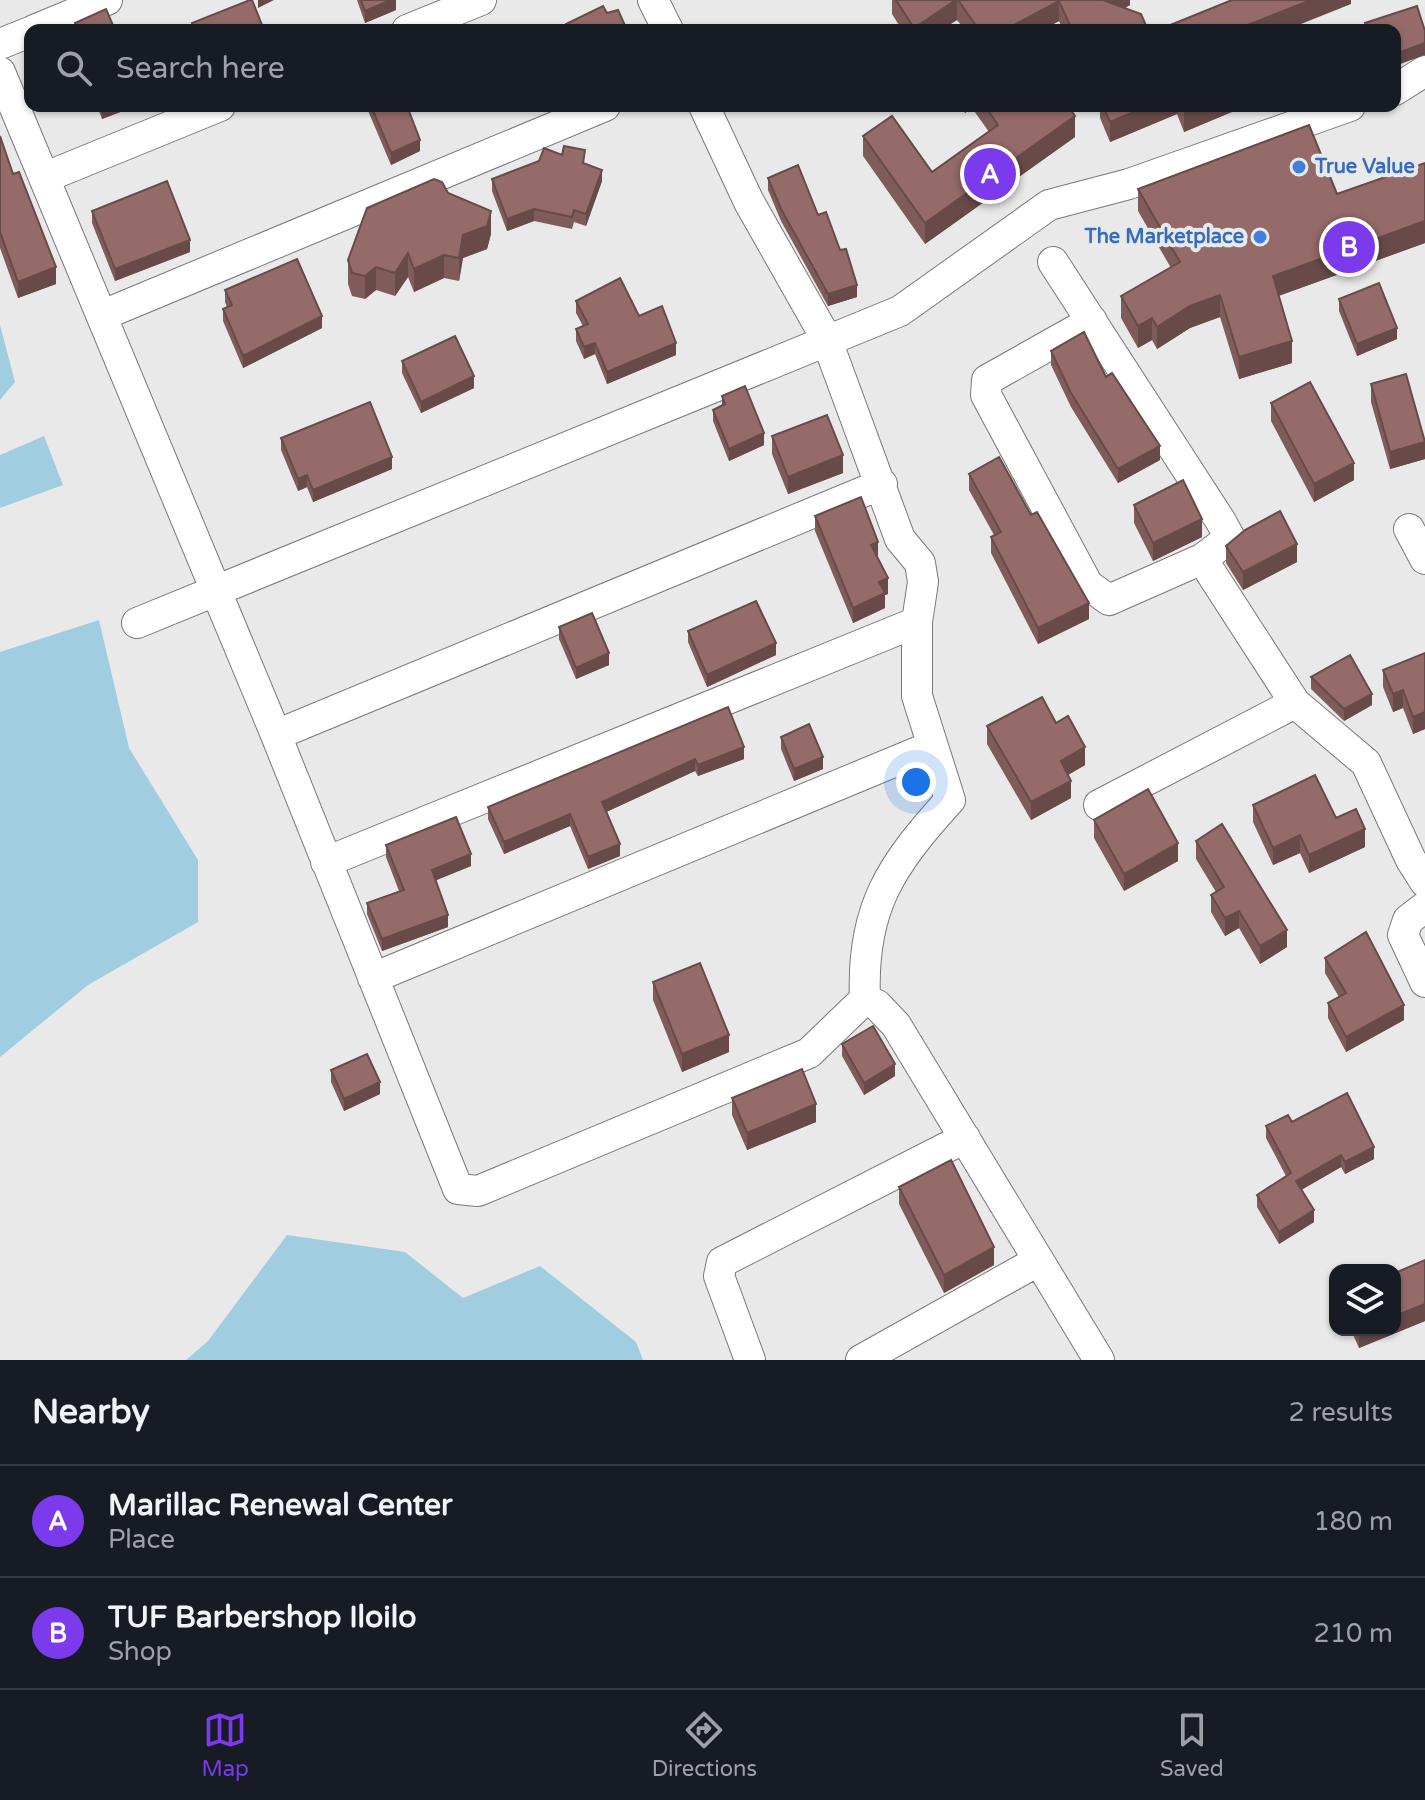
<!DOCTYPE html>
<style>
:root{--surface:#171b24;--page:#242831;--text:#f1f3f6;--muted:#9ea1a6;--line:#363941;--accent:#7c3aed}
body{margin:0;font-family:"Varela Round",sans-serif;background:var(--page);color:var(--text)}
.controls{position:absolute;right:24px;bottom:24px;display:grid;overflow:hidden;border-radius:16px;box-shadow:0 2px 6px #0004}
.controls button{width:72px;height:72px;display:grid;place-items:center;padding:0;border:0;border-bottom:2px solid var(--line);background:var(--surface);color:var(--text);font:40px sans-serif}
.you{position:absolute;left:916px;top:782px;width:28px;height:28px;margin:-20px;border:6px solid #fff;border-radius:50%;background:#1a73e8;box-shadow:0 0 0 12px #1a73e833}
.badge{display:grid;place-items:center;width:52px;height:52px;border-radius:50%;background:var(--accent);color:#fff;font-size:26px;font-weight:700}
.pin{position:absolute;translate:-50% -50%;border:4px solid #fff;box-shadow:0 2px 8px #0006}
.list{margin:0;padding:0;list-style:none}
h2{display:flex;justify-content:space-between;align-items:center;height:104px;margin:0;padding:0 32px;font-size:34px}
h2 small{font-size:26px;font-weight:400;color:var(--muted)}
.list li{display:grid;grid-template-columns:52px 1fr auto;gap:24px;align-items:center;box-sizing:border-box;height:112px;padding:0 32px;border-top:2px solid var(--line)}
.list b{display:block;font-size:30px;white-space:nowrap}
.list p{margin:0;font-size:26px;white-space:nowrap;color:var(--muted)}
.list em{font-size:26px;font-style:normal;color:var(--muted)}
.icon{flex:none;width:44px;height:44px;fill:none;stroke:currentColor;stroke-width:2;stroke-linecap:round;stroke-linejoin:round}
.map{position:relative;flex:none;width:1425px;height:1360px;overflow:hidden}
.search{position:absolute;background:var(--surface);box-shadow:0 2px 6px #0004;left:24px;right:24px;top:24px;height:88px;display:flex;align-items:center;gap:20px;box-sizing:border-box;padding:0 28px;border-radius:16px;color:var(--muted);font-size:30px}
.sheet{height:328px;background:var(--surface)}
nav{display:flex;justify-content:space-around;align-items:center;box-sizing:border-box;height:112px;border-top:2px solid var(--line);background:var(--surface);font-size:22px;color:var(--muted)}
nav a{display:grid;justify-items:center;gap:4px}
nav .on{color:var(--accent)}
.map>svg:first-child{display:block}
.water{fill:#a0cde0}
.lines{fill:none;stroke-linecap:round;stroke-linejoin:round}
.minor-casing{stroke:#78787a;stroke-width:32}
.minor{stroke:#fff;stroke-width:30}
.wall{fill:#7f5c59}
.shaded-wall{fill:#684b49}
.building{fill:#946b68;stroke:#684b49;stroke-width:2}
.shop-dot{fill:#3f7fe0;stroke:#e9e9ea;stroke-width:3}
.labels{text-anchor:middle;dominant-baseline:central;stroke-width:8;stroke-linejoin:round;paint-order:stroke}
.shop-label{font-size:20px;font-weight:bold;fill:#366cbe;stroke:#e9e9ea;text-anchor:start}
</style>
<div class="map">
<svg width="1425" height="1360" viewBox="0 0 1425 1360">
<rect width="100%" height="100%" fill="#e9e9ea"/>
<path class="water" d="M0,325l15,57 -15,18z
M44,436l19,49 -63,23v-53z
M99,620l30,128 69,112v62l-110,63 -88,72v-405z
M287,1235l118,17 58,46 77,-32 96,76 7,18h-457l22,-19z"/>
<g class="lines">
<g class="minor-casing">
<path id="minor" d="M653,0l15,30
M34,30l73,-30
M407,30l74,-30
M0,44l30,-12
M0,72l276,663 182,454 20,2 331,-138 56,-54c-4,-91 26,-134 85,-199l-33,-104v-74l6,-40 -3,-19 -20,-24 -74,-201 -77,-136 -45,-96
M1395,90l30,-19
M46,177l174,-71
M1053,262l167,258 10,18 -28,21 -93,41 -21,-15 -102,-190 1,-15 105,-59
M103,315l502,-209
M1409,529l16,30
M1202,559l93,144 71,60 45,97 14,22
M137,623l763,-312 149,-106 80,-21 221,-78
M276,735l606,-251
M1099,805l196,-102
M326,862l591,-240
M1425,907l-17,13 -5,15 22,47
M373,978l559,-232
M865,999l12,6 19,20 203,335
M750,1360l-31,-84 3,-14 243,-124
M861,1360l177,-99"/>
</g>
<use href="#minor" class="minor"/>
</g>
<path class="wall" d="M357,0h39v10l-31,13z
M892,0h238v5l-5,3 23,22h-85l-4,-9 -17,9h-77l-8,-10 -16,10h-39l-10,-16z
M97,106h39l-34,13z
M366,106h41l13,45 -29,14z
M960,106h108l7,31 -150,107 -62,-88v-20l69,36 57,-40 -17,-24 -7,5z
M1100,106h146l-62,26 -7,-18 -67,28 -10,-24z
M0,136l13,38 43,110 -38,14 -18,-50z
M585,163l17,18 -16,45 -12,-4 -2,7 -38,-8 -27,10 -15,-40v-12z
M768,178l50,37 39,82 -29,9 -47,-85 -13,-31z
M1138,189l199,5 88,49 -147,53 14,67 -53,16 -19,-62 -30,11 -33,21 -5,-9 -14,8 -17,-30v-22l50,-28 -33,-57z
M448,193l43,41 -4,15 -24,9 -4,23 -15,-3 -30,14 -6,-15 -13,19 -19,-6 -11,9 -13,-3 -4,-12v-24z
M92,211l98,41 -75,29 -23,-58z
M225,290l97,38 -79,40 -20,-47v-12l4,-2 -2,-5z
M1339,299l58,40 -40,17 -18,-45z
M576,301l63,15 37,39 -69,29 -12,-30 -11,5 -8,-18v-12l7,-3 -7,-13z
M1051,351l109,109 -42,23 -47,-76 -20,-42z
M402,361l72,27 -53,25 -19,-40z
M1371,384l54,75 -35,10 -19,-67z
M722,396l42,49 -35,16 -16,-40v-11l9,-4z
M1271,403l83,77 -40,22 -43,-81z
M772,436l71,37 -55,21 -16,-40z
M281,438l111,31 -79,33 -6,-15 -9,4 -17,-41z
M969,474l120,145 -51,25 -47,-91v-16l3,-2 -25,-45z
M1134,505l68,32 -49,24 -19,-38z
M815,516l63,42 10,36 -3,1v13l-32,15 -38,-92z
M1226,546l71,16 -54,28 -17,-27z
M559,627l50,38 -33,14 -17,-40z
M688,631l88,24 -69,32 -19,-45z
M1425,653v76l-12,5 -10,-26 -10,4 -10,-25v-17z
M1311,677l61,28 -28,16 -33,-32z
M728,707l16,52 -46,17 -3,-5 -89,41 14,44 -32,13 -18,-43 -66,28 -16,-35v-12z
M1056,723l29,42 -17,10 3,23 -40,22 -44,-76v-18z
M781,737l42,32 -29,12 -13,-32z
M1253,805l83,13 29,29 -56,26 -9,-20 -27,12 -20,-43z
M1094,820l84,41 -54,30 -30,-53z
M1196,841l91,106 -27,17 -21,-36 -14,8 -14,-24v-17l5,-3 -20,-33z
M386,845l85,21 -35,14 12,47 -66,24 -15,-37v-11l32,-12 -13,-34z
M1325,958l79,62 -58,32 -18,-34v-15l11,-6 -14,-24z
M653,982l76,70 -47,20 -29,-72z
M842,1044l53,32 -31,19 -22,-39z
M331,1070l49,24 -36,17 -13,-29z
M732,1098l84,24 -69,28 -15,-35z
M1292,1122l82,37 -29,15 -4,-7 -40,23 13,32 -35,22 -22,-37v-12l29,-19 -20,-38v-12z
M899,1187l95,78 -50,28 -45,-89z
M1425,1260v61l-66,27 -8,-18h44z"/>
<path class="shaded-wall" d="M258,0h16l-16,8z
M391,0h5v10l-31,13v-12z
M957,0v20l-16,10h-27v-2z
M1101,0h29v5l-29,14z
M1311,0h40v4l-65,26h-41v-4z
M1059,1v20l-17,9h-28v-5z
M1425,43v12l-30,11v-12z
M105,106h31l-34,13v-12z
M965,106h7v2l-7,5z
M1148,106h29v8l-67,28v-20z
M1197,106h49l-62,26v-21z
M1075,116v21l-150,107v-21z
M420,140v11l-29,14v-12z
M602,170v11l-16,45v-12z
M534,209v12l-27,10v-12z
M491,211v23l-4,15 -24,9 -4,23v-23l4,-23z
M1425,221v22l-152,55v-22z
M190,240v12l-75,29v-12z
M408,253v24l-13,19v-23z
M444,255v23l-30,14v-23z
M56,267v17l-38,14v-16z
M376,267v23l-11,9v-23z
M857,285v12l-29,9v-12z
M1220,295v22l-30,11 -33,21v-22l33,-21z
M322,316v12l-79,40v-12z
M1152,318v22l-14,8v-22z
M1397,328v11l-40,17v-12z
M1292,341v22l-53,16v-22z
M595,343v11l-11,5v-12z
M676,343v12l-69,29v-12z
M474,376v12l-53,25v-11z
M764,433v12l-35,16v-12z
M1425,442v17l-35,10v-17z
M1160,446v14l-42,23v-14z
M843,455v18l-55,21v-17z
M392,457v12l-79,33v-12z
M1354,463v17l-40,22v-18z
M307,475v12l-9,4v-12z
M1202,519v18l-49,24v-18z
M878,542v15l-7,-12z
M1297,544v18l-54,28v-18z
M888,578v16l-3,1v13l-32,15v-15l26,-26z
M1089,603v16l-51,25v-16z
M776,643v12l-69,32v-12z
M609,653v12l-33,14v-11z
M1403,690v18l-10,4v-18z
M1372,694v11l-28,16v-12z
M1425,712v17l-12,5v-17z
M744,747v12l-46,17v-11z
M1085,747v18l-24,14v-18z
M823,757v12l-29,12v-12z
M695,759v12l-93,43v-12z
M1071,781v17l-40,22v-18z
M570,814v12l-66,28v-12z
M1365,829v18l-56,26v-18z
M1300,835v18l-27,12v-17z
M1178,843v18l-54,30v-17z
M620,844v12l-32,13v-12z
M471,854v12l-39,16v-12z
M1239,911v17l-14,8v-18z
M448,915v12l-66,24v-12z
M1287,930v17l-27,17v-18z
M1404,1005v15l-58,32v-15z
M729,1035v17l-47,20v-18z
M895,1064v12l-31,19v-12z
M380,1082v12l-36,17v-12z
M816,1104v18l-69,28v-17z
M1374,1147v12l-29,15v-12z
M1341,1155v12l-45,26v-12z
M1314,1210v12l-35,22v-12z
M994,1247v18l-50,28v-18z
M1425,1304v17l-66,27v-17l36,-1v-14z"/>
<path class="building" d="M250,0h2l12,30h-69l-3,-7z
M361,0h30l-26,11z
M896,0h60l-42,28z
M958,0h145l38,14 7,16h-76l-13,-29 -45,24 3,5h-38z
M1232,0h79l-66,26 2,4h-89z
M603,6l4,7 11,-3 9,20h-59l-2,-6z
M1417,6l8,25v12l-30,11v-24h-28l-2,-7z
M106,9l9,21h-37l-3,-7z
M371,106h36l13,34 -29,13z
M985,106h83l7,10 -150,107 -62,-87 29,-20 40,56 66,-47z
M1103,106h45l-38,16z
M1182,106h15l-13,5z
M1309,125l28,69 88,-31v58l-152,55 19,65 -53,16 -19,-62 -30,11 -33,21 -5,-9 -14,8 -17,-30 59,-34 -42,-73z
M0,136l13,38 6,-2 37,95 -38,15 -18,-50z
M564,146l21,4 -2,13 19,7 -16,44 -12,-4 -2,7 -38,-8 -27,10 -15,-40 47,-18 5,-13 18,7z
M798,165l20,50 8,-3 14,38 6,-1 11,36 -29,9 -47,-85 -13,-31z
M434,179l8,3 6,11 43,18 -4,15 -24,9 -4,23 -15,-3 -30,14 -6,-16 -13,20 -19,-6 -11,9 -13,-3 -4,-13 19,-52z
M167,181l23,59 -75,29 -23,-58z
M297,259l25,57 -79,40 -20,-47 9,-4 -7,-15z
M620,278l19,38 23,-10 14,37 -69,29 -12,-29 -11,4 -8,-18 12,-5 -12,-23z
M1379,283l18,45 -40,16 -18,-45z
M1084,332l22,45 6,-4 48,73 -42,23 -47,-76 -20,-42z
M455,336l19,40 -53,26 -19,-41z
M1406,374l19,68 -35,10 -19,-68z
M1310,382l44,81 -40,21 -43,-81z
M745,386l19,47 -35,16 -16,-39 12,-6 -3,-8z
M370,402l22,55 -79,33 -6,-15 -9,4 -17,-41z
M827,415l16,40 -55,22 -16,-41z
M999,457l32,58 6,-3 52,91 -51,25 -47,-91 10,-5 -32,-58z
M1183,480l19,39 -49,24 -19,-38z
M861,497l17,45 -7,3 17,33 -9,4 6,11 -32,15 -38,-92z
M1280,511l17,33 -54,28 -17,-26 19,-16z
M756,601l20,42 -69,32 -19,-44z
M592,613l17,40 -33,15 -17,-41z
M1425,653v59l-12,5 -10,-27 -10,4 -10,-24z
M1350,655l22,39 -28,15 -33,-32z
M1042,697l14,26 12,-7 17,31 -24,14 10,20 -40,21 -44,-76z
M728,707l16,40 -46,18 -3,-6 -93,43 18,42 -32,13 -18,-43 -66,28 -16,-35z
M809,724l14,33 -29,12 -13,-32z
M1315,775l21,43 20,-9 9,20 -56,26 -9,-20 -27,13 -20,-43z
M1148,789l30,54 -54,31 -30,-54z
M456,817l15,37 -39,16 16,45 -66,24 -15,-36 37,-13 -18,-45z
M1222,824l65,106 -27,16 -21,-35 -14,7 -14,-23 13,-8 -28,-46z
M1366,932l38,73 -58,32 -18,-34 18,-10 -21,-35z
M700,963l29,72 -47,19 -29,-72z
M873,1026l22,38 -31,19 -22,-39z
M367,1054l13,28 -36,17 -13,-29z
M802,1069l14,35 -69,29 -15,-35z
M1347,1093l27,54 -29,15 -4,-7 -45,26 18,29 -35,22 -22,-37 34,-22 -25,-47 22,-11 4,7z
M951,1160l43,87 -50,28 -45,-88z
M1425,1260v44l-30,12v-43z"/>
<g class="shop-dot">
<circle cx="1299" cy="167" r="8"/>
<circle cx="1260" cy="237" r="8"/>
</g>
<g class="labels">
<g class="shop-label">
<text x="1315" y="167">True Value</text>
<text x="1244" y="237" text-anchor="end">The Marketplace</text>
</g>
</g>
</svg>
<div class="controls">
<button><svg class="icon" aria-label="layers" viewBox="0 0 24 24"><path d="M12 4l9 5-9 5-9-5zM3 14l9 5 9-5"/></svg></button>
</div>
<div class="you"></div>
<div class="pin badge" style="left:990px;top:174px">A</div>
<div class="pin badge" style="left:1349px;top:247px">B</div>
<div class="search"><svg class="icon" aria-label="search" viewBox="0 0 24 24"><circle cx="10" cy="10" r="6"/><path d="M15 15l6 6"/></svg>Search here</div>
</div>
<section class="sheet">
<h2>Nearby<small>2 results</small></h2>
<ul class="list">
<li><span class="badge">A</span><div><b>Marillac Renewal Center</b><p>Place</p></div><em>180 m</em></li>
<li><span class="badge">B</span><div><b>TUF Barbershop Iloilo</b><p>Shop</p></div><em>210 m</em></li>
</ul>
</section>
<nav>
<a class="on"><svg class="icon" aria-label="map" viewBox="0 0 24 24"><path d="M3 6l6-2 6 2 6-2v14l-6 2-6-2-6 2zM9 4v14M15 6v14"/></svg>Map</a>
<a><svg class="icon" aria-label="directions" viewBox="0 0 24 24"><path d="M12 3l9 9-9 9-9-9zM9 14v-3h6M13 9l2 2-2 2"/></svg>Directions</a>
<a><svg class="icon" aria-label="saved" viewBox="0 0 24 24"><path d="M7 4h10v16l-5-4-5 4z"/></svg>Saved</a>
</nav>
